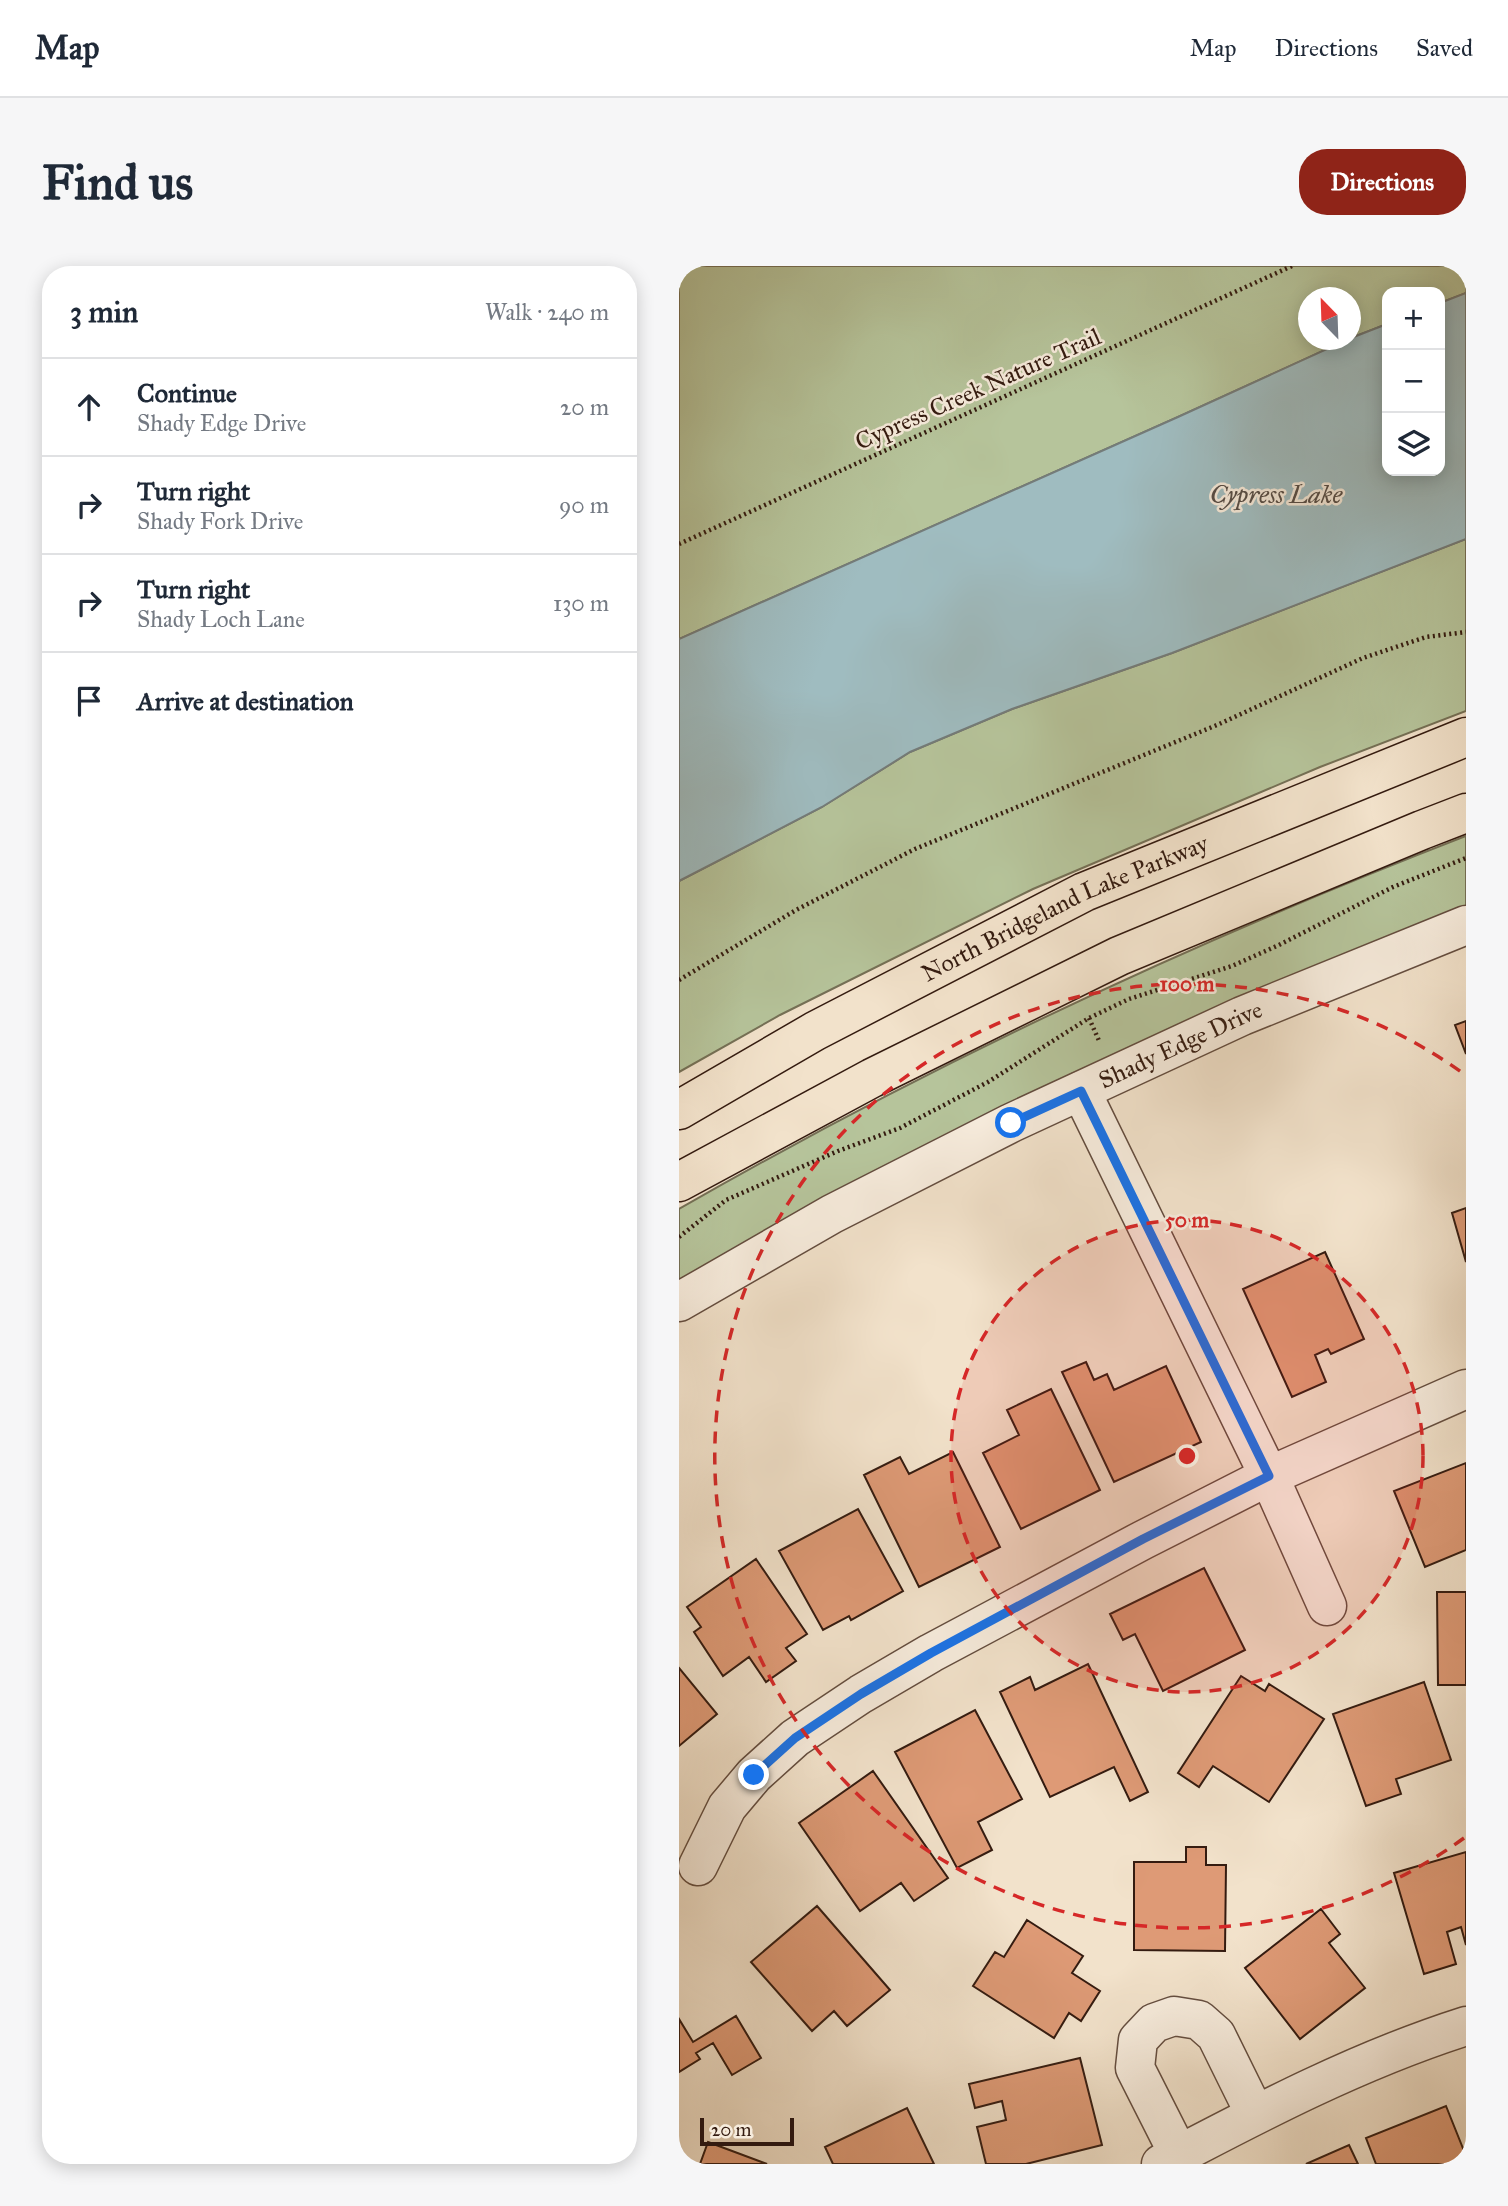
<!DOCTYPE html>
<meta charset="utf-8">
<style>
:root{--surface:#fff;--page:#f6f6f7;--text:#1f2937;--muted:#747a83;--line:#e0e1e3;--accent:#8f2418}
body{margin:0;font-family:"IM FELL Great Primer",serif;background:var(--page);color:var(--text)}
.controls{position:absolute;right:21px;top:21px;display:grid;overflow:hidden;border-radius:14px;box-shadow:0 4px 18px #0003}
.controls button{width:63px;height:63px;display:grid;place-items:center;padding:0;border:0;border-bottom:2px solid var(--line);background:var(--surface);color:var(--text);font:35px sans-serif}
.compass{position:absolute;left:619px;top:21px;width:63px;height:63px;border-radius:50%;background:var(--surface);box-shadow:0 4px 18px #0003;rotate:337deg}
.scale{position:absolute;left:21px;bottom:18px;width:94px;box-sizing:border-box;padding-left:7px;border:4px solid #341b10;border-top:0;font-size:19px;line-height:24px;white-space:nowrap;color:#341b10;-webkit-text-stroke:5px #f7ecdd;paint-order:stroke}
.stop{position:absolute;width:21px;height:21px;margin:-16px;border:5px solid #1a73e8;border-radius:50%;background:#fff}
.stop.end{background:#1a73e8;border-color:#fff;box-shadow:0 2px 7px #0008}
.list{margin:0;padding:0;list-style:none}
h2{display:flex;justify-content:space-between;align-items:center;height:91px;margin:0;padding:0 28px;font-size:30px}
h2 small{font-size:23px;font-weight:400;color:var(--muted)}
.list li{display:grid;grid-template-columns:46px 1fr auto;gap:21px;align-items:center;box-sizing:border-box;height:98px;padding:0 28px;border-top:2px solid var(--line)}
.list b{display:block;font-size:26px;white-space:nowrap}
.list p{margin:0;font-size:23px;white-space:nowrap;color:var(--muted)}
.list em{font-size:23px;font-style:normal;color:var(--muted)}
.icon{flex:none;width:38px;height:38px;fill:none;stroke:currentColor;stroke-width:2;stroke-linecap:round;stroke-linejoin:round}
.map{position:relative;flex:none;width:787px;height:1898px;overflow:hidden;border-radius:28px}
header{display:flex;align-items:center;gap:42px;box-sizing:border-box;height:98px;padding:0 35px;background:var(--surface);border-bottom:2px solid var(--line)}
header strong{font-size:33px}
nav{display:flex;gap:38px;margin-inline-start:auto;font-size:24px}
.intro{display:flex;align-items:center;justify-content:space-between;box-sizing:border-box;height:168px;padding:0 42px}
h1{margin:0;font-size:49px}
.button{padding:18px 32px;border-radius:28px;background:var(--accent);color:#fff;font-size:24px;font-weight:700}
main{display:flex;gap:42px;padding:0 42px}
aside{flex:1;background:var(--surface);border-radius:28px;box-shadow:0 4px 18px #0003}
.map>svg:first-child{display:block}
.green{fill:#b6c49b;stroke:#757056;stroke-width:2}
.water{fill:#9fbcc0;stroke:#747c7a;stroke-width:2}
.building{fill:#de9a76;stroke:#341b10;stroke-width:2}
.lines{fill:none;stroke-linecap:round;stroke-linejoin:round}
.minor-casing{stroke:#644d3f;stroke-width:41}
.major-casing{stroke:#341b10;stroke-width:41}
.path{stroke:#341b10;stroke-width:4.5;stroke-dasharray:2 3.5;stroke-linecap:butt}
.minor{stroke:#f7ecdd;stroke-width:38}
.major{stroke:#f2e2cb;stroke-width:38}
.route{stroke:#1a73e8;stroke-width:9}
.ring{fill:none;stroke:#d62828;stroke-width:3.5;stroke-dasharray:12 9}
.labels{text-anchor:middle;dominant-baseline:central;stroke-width:5;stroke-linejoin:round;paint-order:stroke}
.street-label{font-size:24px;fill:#341b10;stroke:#f7ecdd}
.water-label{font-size:26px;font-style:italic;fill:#544b45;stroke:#f7ecdd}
.centre{fill:#d62828;stroke:#f7ecdd;stroke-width:3.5}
.ring-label{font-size:21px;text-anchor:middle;font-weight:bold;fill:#d62828;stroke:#f7ecdd;stroke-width:5;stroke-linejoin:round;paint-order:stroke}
</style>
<header>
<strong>Map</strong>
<nav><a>Map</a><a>Directions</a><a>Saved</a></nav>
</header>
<div class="intro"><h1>Find us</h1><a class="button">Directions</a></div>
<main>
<aside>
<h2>3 min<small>Walk · 240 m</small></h2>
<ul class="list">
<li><svg class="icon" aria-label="ahead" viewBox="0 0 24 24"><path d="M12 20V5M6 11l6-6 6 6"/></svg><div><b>Continue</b><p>Shady Edge Drive</p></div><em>20 m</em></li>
<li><svg class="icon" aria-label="right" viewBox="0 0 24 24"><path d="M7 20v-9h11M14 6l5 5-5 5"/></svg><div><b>Turn right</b><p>Shady Fork Drive</p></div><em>90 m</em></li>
<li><svg class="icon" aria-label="right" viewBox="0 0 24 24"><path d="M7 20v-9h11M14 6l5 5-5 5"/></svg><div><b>Turn right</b><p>Shady Loch Lane</p></div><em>130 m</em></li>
<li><svg class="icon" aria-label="arrive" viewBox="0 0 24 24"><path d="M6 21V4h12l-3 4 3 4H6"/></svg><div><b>Arrive at destination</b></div></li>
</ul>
</aside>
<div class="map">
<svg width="787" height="1898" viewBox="0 0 787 1898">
<rect width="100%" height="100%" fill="#f2e2cb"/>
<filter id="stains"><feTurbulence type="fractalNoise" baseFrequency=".00286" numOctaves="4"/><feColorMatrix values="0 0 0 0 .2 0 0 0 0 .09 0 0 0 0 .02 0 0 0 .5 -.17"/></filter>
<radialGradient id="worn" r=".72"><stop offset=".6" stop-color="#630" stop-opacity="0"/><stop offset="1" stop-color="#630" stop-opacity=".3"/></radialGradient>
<path class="green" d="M0,0h787v27l-26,10v-11h-53v32l-36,14 -1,-40h-42v42h39l-169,77 -499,222z
M787,273v172l-146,56 -287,122 -253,126 -101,57v-191l143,-74 88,-55 102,-43 160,-56z
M787,570v72l-787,375v-74c252,-145 516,-268 787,-373z"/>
<path class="water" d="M787,27v246l-294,114 -160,56 -102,43 -88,55 -143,74v-242l499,-222 173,-79 36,-14v147h53v-168z"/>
<path class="building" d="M787,755v33l-11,-29z
M787,942v54l-14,-49z
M646,986l39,87 -33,15 -3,-5 -13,6 11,27 -34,15 -49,-108z
M407,1096l8,18 13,-6 7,16 52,-24 35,76 -87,40 -52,-110z
M372,1123l49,101 -79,39 -38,-76 36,-18 -12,-25z
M274,1186l47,95 -81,40 -55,-112 36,-18 9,17z
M787,1197v87l-41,17 -31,-76z
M179,1243l45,82 -52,29 -2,-4 -26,14 -44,-79z
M77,1293l51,75 -21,14 10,13 -30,21 -17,-25 -26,19 -29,-44 7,-5 -14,-20z
M525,1302l41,82 -82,41 -28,-57 -12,6 -13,-26z
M758,1326h29v93h-28z
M409,1398l60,128 -18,9 -16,-34 -64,30 -50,-105 30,-15 5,13z
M0,1402l38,46 -38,32z
M562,1410l24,15 4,-7 55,35 -55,83 -56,-36 -14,21 -21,-14z
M745,1416l27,78 -55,19 5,15 -35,12 -33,-92z
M296,1444l47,89 -44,23 14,28 -35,18 -62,-116z
M194,1505l75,107 -34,23 -13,-18 -41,28 -61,-88z
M507,1581h20v18h20l-1,86 -91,-1v-88h52z
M787,1586v93l-5,-18 -14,5 9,32 -32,10 -30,-101z
M138,1640l73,84 -43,36 -13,-15 -22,20 -61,-69z
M642,1643l19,25 -11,9 36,45 -65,51 -55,-71z
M348,1654l56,36 -11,17 28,18 -19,30 -12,-8 -15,25 -81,-52 22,-34 9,5z
M57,1750l25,42 -29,17 -19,-32 -17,10 4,6 -21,13v-53l14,23z
M401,1792l22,87 -76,19h-40l-9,-37 29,-7 -4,-19 -27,7 -6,-24z
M767,1840l20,50v8h-90l-10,-26z
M228,1842l27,56h-101l-8,-17z
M29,1876l59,22h-67z
M670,1879l9,19h-52z"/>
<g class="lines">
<g class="minor-casing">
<g id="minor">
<path d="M402,825l188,385 58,130"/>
<path id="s1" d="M0,1036l153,-88 179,-91 231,-107 224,-91"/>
<path d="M19,1600l29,-59 27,-32 41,-37 66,-44 70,-41 212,-113 126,-64 197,-87"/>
<path d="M500,1889l-44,-87 3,-28 16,-17 20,-7 25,4 17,15 39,79"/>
<path d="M482,1898c99,-52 198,-104 305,-138"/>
</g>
</g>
<g class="major-casing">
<g id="major">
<path id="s2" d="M0,844l136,-79 269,-139 382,-155"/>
<path d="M0,916l193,-104 247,-122 303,-126 44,-17"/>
</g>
</g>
<path class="path" d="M0,278l613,-278
M0,714l117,-70 119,-61 302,-124 146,-67 63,-21 40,-5
M410,752l11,25
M0,971l47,-37 112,-49 62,-23 88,-46 101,-64 40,-19 103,-33 47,-21 114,-58 73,-29"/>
<use href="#minor" class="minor"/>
<use href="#major" class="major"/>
</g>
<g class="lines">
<path class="route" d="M75,1509l41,-37 66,-44 70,-41 212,-114 126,-63 -188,-385 -70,32"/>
</g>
<circle cx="508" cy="1190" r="236" fill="#d62828" fill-opacity=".12"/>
<g class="ring">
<circle cx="508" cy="1190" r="236"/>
<path d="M785 1572A472 472 0 1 1 785 808"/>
</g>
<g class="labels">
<g class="street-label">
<text transform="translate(299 123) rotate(-24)">Cypress Creek Nature Trail</text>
<text stroke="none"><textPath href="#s2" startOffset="436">North Bridgeland Lake Parkway</textPath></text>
<text stroke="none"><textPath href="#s1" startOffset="564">Shady Edge Drive</textPath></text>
</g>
<g class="water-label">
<text x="597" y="228">Cypress Lake</text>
</g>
</g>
<circle cx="508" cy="1190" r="10" class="centre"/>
<g class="ring-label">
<text x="508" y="725">100 m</text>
<text x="508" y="961">50 m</text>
</g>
<rect width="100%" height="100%" filter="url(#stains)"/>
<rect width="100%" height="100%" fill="url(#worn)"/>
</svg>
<div class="controls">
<button>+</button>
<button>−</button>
<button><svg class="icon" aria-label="layers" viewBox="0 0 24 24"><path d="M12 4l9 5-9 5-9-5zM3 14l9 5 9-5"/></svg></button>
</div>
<svg class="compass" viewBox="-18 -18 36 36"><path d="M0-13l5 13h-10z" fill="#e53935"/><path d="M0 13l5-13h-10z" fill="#747a83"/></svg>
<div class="scale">20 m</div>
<div class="stop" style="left:332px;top:857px"></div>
<div class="stop end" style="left:75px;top:1509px"></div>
</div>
</main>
